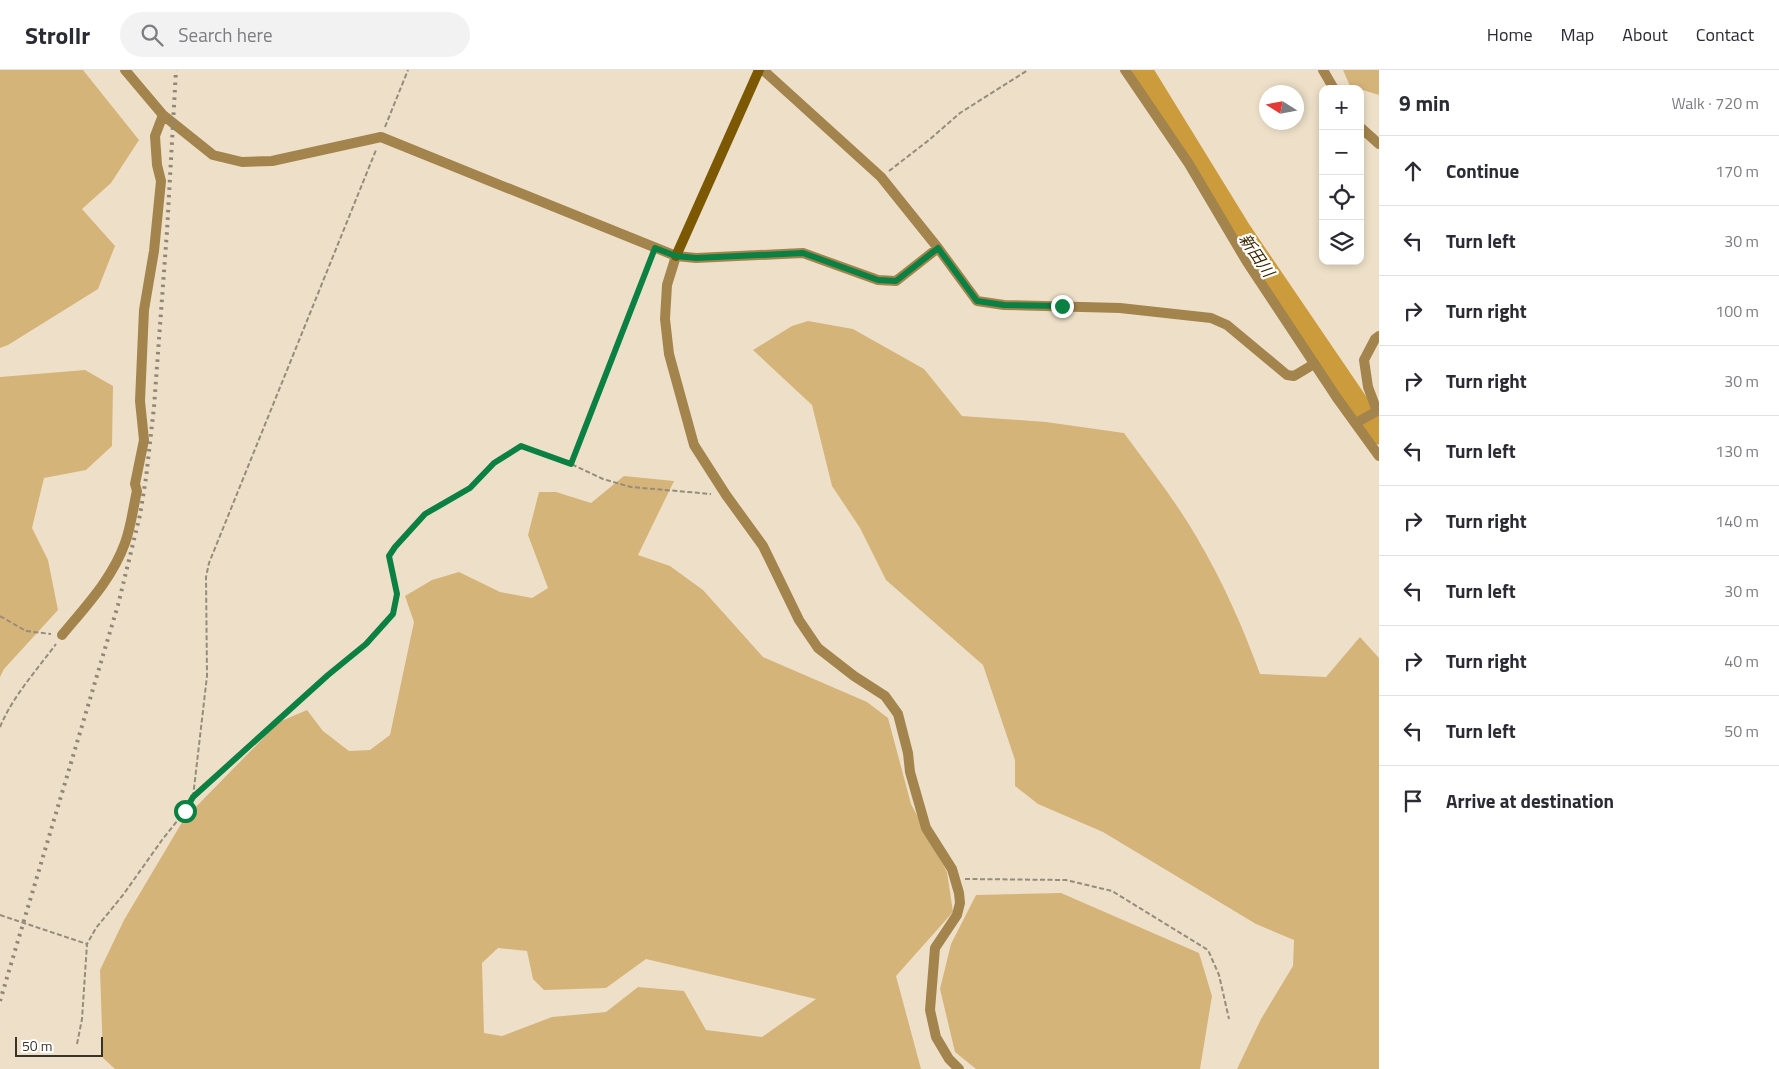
<!DOCTYPE html>
<meta charset="utf-8">
<style>
:root{--surface:#fff;--page:#f2f2f3;--text:#2b2b33;--muted:#7c7c81;--line:#e1e1e2}
body{margin:0;font-family:"Titillium Web","Noto Sans JP",sans-serif;background:var(--page);color:var(--text)}
.controls{position:absolute;right:15px;top:15px;display:grid;overflow:hidden;border-radius:10px;box-shadow:0 2px 8px #0003}
.controls button{width:45px;height:45px;display:grid;place-items:center;padding:0;border:0;border-bottom:1px solid var(--line);background:var(--surface);color:var(--text);font:25px sans-serif}
.compass{position:absolute;left:1259px;top:15px;width:45px;height:45px;border-radius:50%;background:var(--surface);box-shadow:0 2px 8px #0003;rotate:281deg}
.scale{position:absolute;left:15px;bottom:12px;width:88px;box-sizing:border-box;padding-left:5px;border:2px solid #383229;border-top:0;font-size:14px;line-height:18px;white-space:nowrap;color:#383229;-webkit-text-stroke:4px #fff;paint-order:stroke}
.stop{position:absolute;width:15px;height:15px;margin:-11px;border:4px solid #0b8043;border-radius:50%;background:#fff}
.stop.end{background:#0b8043;border-color:#fff;box-shadow:0 1px 5px #0008}
.list{margin:0;padding:0;list-style:none}
h2{display:flex;justify-content:space-between;align-items:center;height:65px;margin:0;padding:0 20px;font-size:21px}
h2 small{font-size:16px;font-weight:400;color:var(--muted)}
.list li{display:grid;grid-template-columns:32px 1fr auto;gap:15px;align-items:center;box-sizing:border-box;height:70px;padding:0 20px;border-top:1px solid var(--line)}
.list b{display:block;font-size:19px;white-space:nowrap}
.list em{font-size:16px;font-style:normal;color:var(--muted)}
.icon{flex:none;width:28px;height:28px;fill:none;stroke:currentColor;stroke-width:2;stroke-linecap:round;stroke-linejoin:round}
.map{position:relative;flex:none;width:1379px;height:999px;overflow:hidden}
header{display:flex;align-items:center;gap:30px;box-sizing:border-box;height:70px;padding:0 25px;background:var(--surface);border-bottom:1px solid var(--line)}
header strong{font-size:24px}
nav{display:flex;gap:28px;margin-inline-start:auto;font-size:18px}
.search{width:350px;height:45px;background:var(--page);display:flex;align-items:center;gap:12px;box-sizing:border-box;padding:0 18px;border-radius:28px;color:var(--muted);font-size:19px}
main{display:flex}
aside{flex:1;background:var(--surface)}
.map>svg:first-child{display:block}
.green{fill:#d5b47a;fill-rule:evenodd}
.lines{fill:none;stroke-linecap:round;stroke-linejoin:round}
.river{stroke:#cc9b3c;stroke-width:21}
.path{stroke:#968c7b;stroke-width:2;stroke-dasharray:5 2.5;stroke-linecap:butt}
.street{stroke:#a4844d;stroke-width:10}
.secondary{stroke:#7d5802;stroke-width:10}
.rail{stroke:#908676;stroke-width:4;stroke-dasharray:2.5 5;stroke-linecap:butt}
.route{stroke:#0b8043;stroke-width:6}
.labels{text-anchor:middle;dominant-baseline:central;stroke-width:4.5;stroke-linejoin:round;paint-order:stroke}
.water-label{font-size:16px;font-style:italic;fill:#3a2600;stroke:#fff}
</style>
<header>
<strong>Strollr</strong>
<div class="search"><svg class="icon" aria-label="search" viewBox="0 0 24 24"><circle cx="10" cy="10" r="6"/><path d="M15 15l6 6"/></svg>Search here</div>
<nav><a>Home</a><a>Map</a><a>About</a><a>Contact</a></nav>
</header>
<main>
<div class="map">
<svg width="1379" height="999" viewBox="0 0 1379 999">
<rect width="100%" height="100%" fill="#eee0c8"/>
<path class="green" d="M0,0h83l56,70 -28,43 -29,26 33,37 -17,43 -90,56 -8,3z
M1343,0h36v25l-29,-9z
M808,251l45,8 71,40 38,47 84,6 78,11c24,33 51,67 72,103 26,44 47,91 64,138l66,3 34,-40 19,21v411h-142l24,-50 32,-53 1,-26 -38,-16 -153,-92 -65,-28 -23,-18v-26l-32,-95 -97,-85 -26,-52 -28,-42 -20,-81 -59,-55 39,-24z
M85,300l28,16 -1,60 -26,24 -42,8 -12,50 16,32 10,50 -54,59 -4,8v-300z
M624,406l50,5 -36,74 32,11 33,24 60,67 104,45 21,16 23,86 36,68 6,40 -57,64 25,93h-806l-12,-11 -3,-88 24,-50 60,-101 95,-97 28,-12 16,21 26,20 21,-1 20,-15 24,-113 -9,-26 27,-16 27,-8 41,20 32,6 16,-10 -20,-53 11,-43h17l35,11zM498,878l29,3 6,28 11,11 62,-2 40,-29 170,40 -54,38 -56,-7 -22,-39 -46,-4 -32,25 -54,5 -50,19 -18,-3 -2,-70z
M1061,823l138,60 13,43 -12,73h-224l-21,-17 -15,-63 11,-45 25,-49z"/>
<g class="lines">
<path class="river" d="M1142,0l99,161 138,203"/>
<path class="path" d="M385,57l23,-57
M889,101l40,-31 31,-27 68,-43
M571,394l80,-206
M0,546l26,15 25,3
M0,657c13,-31 36,-56 56,-83
M193,727l14,-121 -1,-99 3,-14 167,-413
M965,809l101,1 46,11 96,59 11,25 10,44
M0,845l87,29
M77,974l5,-25 5,-75 9,-16 27,-33 39,-55 23,-29 8,-14 135,-122 38,-31 27,-30 4,-20 -8,-38 6,-9 30,-33 45,-26 24,-25 27,-16 50,17 32,15 28,8 80,7"/>
<path class="street" d="M125,0l38,45 50,40 29,7 30,-1 109,-24 295,119 20,2 107,-5 75,27 18,1 42,-33
M763,0l118,107 57,71 39,53 27,4 116,3 91,10 16,7 60,50 7,1 20,-12
M1125,0l64,94 58,98 90,136 42,58
M1323,0l11,19
M1360,57l19,17
M676,186l-9,29 -2,34 4,35 25,91 32,50 37,51 36,74 19,28 36,28 31,20 13,18 10,39 2,19 16,56 26,41 7,24 1,10 -3,12 -22,33 -5,62 6,27 13,22 10,10
M1356,353l21,-12 -9,-24 -4,-27 11,-21 4,-3
M62,565c24,-29 50,-56 63,-92 6,-16 8,-35 12,-52l-2,-7 9,-44 -4,-39 4,-91 10,-59 7,-70 -4,-16 -2,-29 8,-21"/>
<path class="secondary" d="M676,186l83,-186"/>
<path class="rail" d="M0,931l118,-396 22,-90 6,-37 8,-71 13,-176 9,-161"/>
</g>
<g class="lines">
<path class="route" d="M185,741l8,-14 135,-122 38,-31 27,-30 4,-20 -8,-38 6,-9 30,-33 45,-26 24,-25 27,-17 50,18 84,-216 21,8 20,2 107,-5 75,27 18,1 42,-33 39,53 27,4 58,1"/>
</g>
<g class="labels">
<g class="water-label">
<text transform="translate(1257 185) rotate(56)">新田川</text>
</g>
</g>
</svg>
<div class="controls">
<button>+</button>
<button>−</button>
<button><svg class="icon" aria-label="locate" viewBox="0 0 24 24"><circle cx="12" cy="12" r="6"/><path d="M12 2v4M12 18v4M2 12h4M18 12h4"/></svg></button>
<button><svg class="icon" aria-label="layers" viewBox="0 0 24 24"><path d="M12 4l9 5-9 5-9-5zM3 14l9 5 9-5"/></svg></button>
</div>
<svg class="compass" viewBox="-18 -18 36 36"><path d="M0-13l5 13h-10z" fill="#e53935"/><path d="M0 13l5-13h-10z" fill="#7c7c81"/></svg>
<div class="scale">50 m</div>
<div class="stop" style="left:185px;top:741px"></div>
<div class="stop end" style="left:1062px;top:236px"></div>
</div>
<aside>
<h2>9 min<small>Walk · 720 m</small></h2>
<ul class="list">
<li><svg class="icon" aria-label="ahead" viewBox="0 0 24 24"><path d="M12 20V5M6 11l6-6 6 6"/></svg><div><b>Continue</b></div><em>170 m</em></li>
<li><svg class="icon" aria-label="left" viewBox="0 0 24 24"><path d="M17 20v-9H6M10 6l-5 5 5 5"/></svg><div><b>Turn left</b></div><em>30 m</em></li>
<li><svg class="icon" aria-label="right" viewBox="0 0 24 24"><path d="M7 20v-9h11M14 6l5 5-5 5"/></svg><div><b>Turn right</b></div><em>100 m</em></li>
<li><svg class="icon" aria-label="right" viewBox="0 0 24 24"><path d="M7 20v-9h11M14 6l5 5-5 5"/></svg><div><b>Turn right</b></div><em>30 m</em></li>
<li><svg class="icon" aria-label="left" viewBox="0 0 24 24"><path d="M17 20v-9H6M10 6l-5 5 5 5"/></svg><div><b>Turn left</b></div><em>130 m</em></li>
<li><svg class="icon" aria-label="right" viewBox="0 0 24 24"><path d="M7 20v-9h11M14 6l5 5-5 5"/></svg><div><b>Turn right</b></div><em>140 m</em></li>
<li><svg class="icon" aria-label="left" viewBox="0 0 24 24"><path d="M17 20v-9H6M10 6l-5 5 5 5"/></svg><div><b>Turn left</b></div><em>30 m</em></li>
<li><svg class="icon" aria-label="right" viewBox="0 0 24 24"><path d="M7 20v-9h11M14 6l5 5-5 5"/></svg><div><b>Turn right</b></div><em>40 m</em></li>
<li><svg class="icon" aria-label="left" viewBox="0 0 24 24"><path d="M17 20v-9H6M10 6l-5 5 5 5"/></svg><div><b>Turn left</b></div><em>50 m</em></li>
<li><svg class="icon" aria-label="arrive" viewBox="0 0 24 24"><path d="M6 21V4h12l-3 4 3 4H6"/></svg><div><b>Arrive at destination</b></div></li>
</ul>
</aside>
</main>
